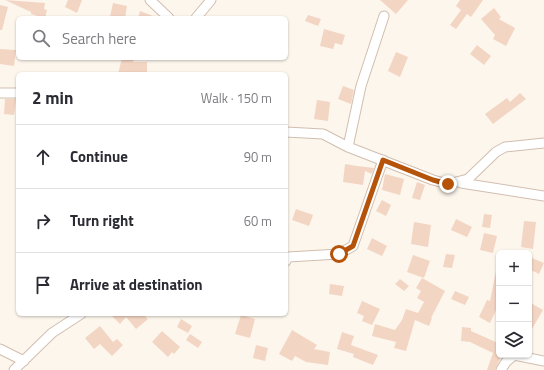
<!DOCTYPE html>
<meta charset="utf-8">
<style>
:root{--surface:#fff;--page:#f7f7f7;--text:#2b2b33;--muted:#7c7c81;--line:#e1e1e2}
body{margin:0;font-family:"Titillium Web",sans-serif;background:var(--page);color:var(--text)}
.controls{position:absolute;right:12px;bottom:12px;display:grid;overflow:hidden;border-radius:6px;box-shadow:0 1px 3px #0004}
.controls button{width:36px;height:36px;display:grid;place-items:center;padding:0;border:0;border-bottom:1px solid var(--line);background:var(--surface);color:var(--text);font:20px sans-serif}
.stop{position:absolute;width:12px;height:12px;margin:-9px;border:3px solid #b45309;border-radius:50%;background:#fff}
.stop.end{background:#b45309;border-color:#fff;box-shadow:0 1px 4px #0008}
.list{margin:0;padding:0;list-style:none}
h2{display:flex;justify-content:space-between;align-items:center;height:52px;margin:0;padding:0 16px;font-size:17px}
h2 small{font-size:13px;font-weight:400;color:var(--muted)}
.list li{display:grid;grid-template-columns:26px 1fr auto;gap:12px;align-items:center;box-sizing:border-box;height:64px;padding:0 16px;border-top:1px solid var(--line)}
.list b{display:block;font-size:15px;white-space:nowrap}
.list em{font-size:13px;font-style:normal;color:var(--muted)}
.icon{flex:none;width:22px;height:22px;fill:none;stroke:currentColor;stroke-width:2;stroke-linecap:round;stroke-linejoin:round}
.map{position:relative;flex:none;width:544px;height:370px;overflow:hidden}
.search{position:absolute;background:var(--surface);box-shadow:0 1px 3px #0004;left:16px;top:16px;width:272px;height:44px;display:flex;align-items:center;gap:10px;box-sizing:border-box;padding:0 14px;border-radius:6px;color:var(--muted);font-size:15px}
.panel{position:absolute;background:var(--surface);box-shadow:0 1px 3px #0004;left:16px;top:72px;width:272px;height:244px;border-radius:6px}
.map>svg:first-child{display:block}
.building{fill:#f3d5c3}
.lines{fill:none;stroke-linecap:round;stroke-linejoin:round}
.street-casing{stroke:#d1beb0;stroke-width:11}
.street{stroke:#fff;stroke-width:9}
.route{stroke:#b45309;stroke-width:5}
</style>
<div class="map">
<svg width="544" height="370" viewBox="0 0 544 370">
<rect width="100%" height="100%" fill="#fdf6ec"/>
<path class="building" d="M5,0l40,3 -1,6 3,1 -2,8 -14,-4v-2z
M68,0h14l-5,13 -12,-6z
M380,0h28l-12,14z
M460,0h23l-12,17 -4,-3 -11,15 -6,-4 11,-15 -5,-4z
M113,3l14,3 -2,12 -15,-1z
M0,5l8,2 -6,23h-2z
M494,8l7,9 -2,2 16,9 -9,18 -13,-7 2,-4 -14,-16z
M140,11l18,7h-20z
M308,15l13,4 -3,7 -13,-5z
M324,29l21,6 -3,10 -7,-2 -2,6 -13,-3z
M477,45l14,11 -7,9 -14,-11z
M0,49l16,1 -2,16 -14,-2z
M396,52l12,5 -8,20 -12,-6z
M122,58h12l-1,4h14v12h-29z
M343,86l11,4 -3,14 -13,-5z
M520,93l6,6 -33,25 -8,-10 22,-16 3,4z
M5,99h11l-2,16 -10,-1z
M317,100l13,2 -2,19 -14,-2z
M345,164l12,2 17,2 -2,6 -7,-3 -2,14 -20,-3z
M385,174l19,5 -4,16 -18,-5z
M417,182l8,3 -5,15 -8,-2z
M382,200l9,5 -5,11 -10,-5z
M296,209l17,6 -4,11 -17,-6z
M484,214l8,1 -2,13 -8,-1z
M456,219l16,8 -5,10 -16,-7z
M524,221l12,1 -3,27 -12,-2z
M414,222l17,3 -3,22 -17,-3z
M484,233l13,3 -4,17 -13,-3z
M372,238l15,8 -5,10 -15,-7z
M446,254l9,1 -3,13 -9,-1z
M413,255l17,6 -6,17 -17,-6z
M532,258l12,5 -5,11 -10,-5z
M496,271l3,1v32l-9,19 -11,-6 8,-17 3,1z
M422,278l23,13 -14,27h1l-3,8 -14,-6 -9,31 -12,-3 2,-6 -24,-6 3,-12 20,6 7,-10 4,-11 12,4 6,-11 -7,-4 4,-7 -5,-3z
M400,279l9,7 -5,5 -9,-7z
M330,284l14,2 -2,10 -13,-2z
M455,291l14,6 -4,8 -14,-6z
M362,301l18,8 -8,16 -10,-4 2,-5 -7,-3z
M529,302l14,8 -14,24z
M110,314h33l5,5 -12,10 -10,-12 -6,7z
M241,315l14,4 -5,19 -15,-4z
M181,319l11,7 -4,7 -11,-6z
M100,326l13,16 4,-3 6,6 -11,11 -12,-12 -6,5 -9,-11z
M462,327l9,1v3l27,12 1,-2v14h3l-7,15h-8l6,-17 -23,-11 -9,-1z
M292,330l25,15 -3,4 16,3 -2,13 -22,-3 -11,-6 -3,5 -13,-7z
M162,331l18,16 -6,7 -2,-2 -4,5 -16,-15z
M342,332l12,4 -3,9 27,10 -5,10 -20,-8 1,-3 -17,-5z
M190,334l12,8 -4,6 -12,-8z
M256,345l12,3 -3,13 -12,-3z"/>
<g class="lines">
<g class="street-casing">
<path id="street" d="M150,0l19,18
M196,18l15,-18
M0,93h18
M286,132l37,2 25,13 85,33 15,4 20,-5 28,-27 9,-5 39,-4
M348,147l13,-61 23,-70
M461,183l83,13
M286,261l2,-4 51,-3 14,-8 30,-86
M0,349l24,12
M14,370l38,-37 29,-19
M501,370l5,-8 8,-7 30,6"/>
</g>
<use href="#street" class="street"/>
</g>
<g class="lines">
<path class="route" d="M339,254l14,-8 30,-86 50,20 15,4"/>
</g>
</svg>
<div class="controls">
<button>+</button>
<button>−</button>
<button><svg class="icon" aria-label="layers" viewBox="0 0 24 24"><path d="M12 4l9 5-9 5-9-5zM3 14l9 5 9-5"/></svg></button>
</div>
<div class="stop" style="left:339px;top:254px"></div>
<div class="stop end" style="left:448px;top:184px"></div>
<div class="search"><svg class="icon" aria-label="search" viewBox="0 0 24 24"><circle cx="10" cy="10" r="6"/><path d="M15 15l6 6"/></svg>Search here</div>
<section class="panel">
<h2>2 min<small>Walk · 150 m</small></h2>
<ul class="list">
<li><svg class="icon" aria-label="ahead" viewBox="0 0 24 24"><path d="M12 20V5M6 11l6-6 6 6"/></svg><div><b>Continue</b></div><em>90 m</em></li>
<li><svg class="icon" aria-label="right" viewBox="0 0 24 24"><path d="M7 20v-9h11M14 6l5 5-5 5"/></svg><div><b>Turn right</b></div><em>60 m</em></li>
<li><svg class="icon" aria-label="arrive" viewBox="0 0 24 24"><path d="M6 21V4h12l-3 4 3 4H6"/></svg><div><b>Arrive at destination</b></div></li>
</ul>
</section>
</div>
